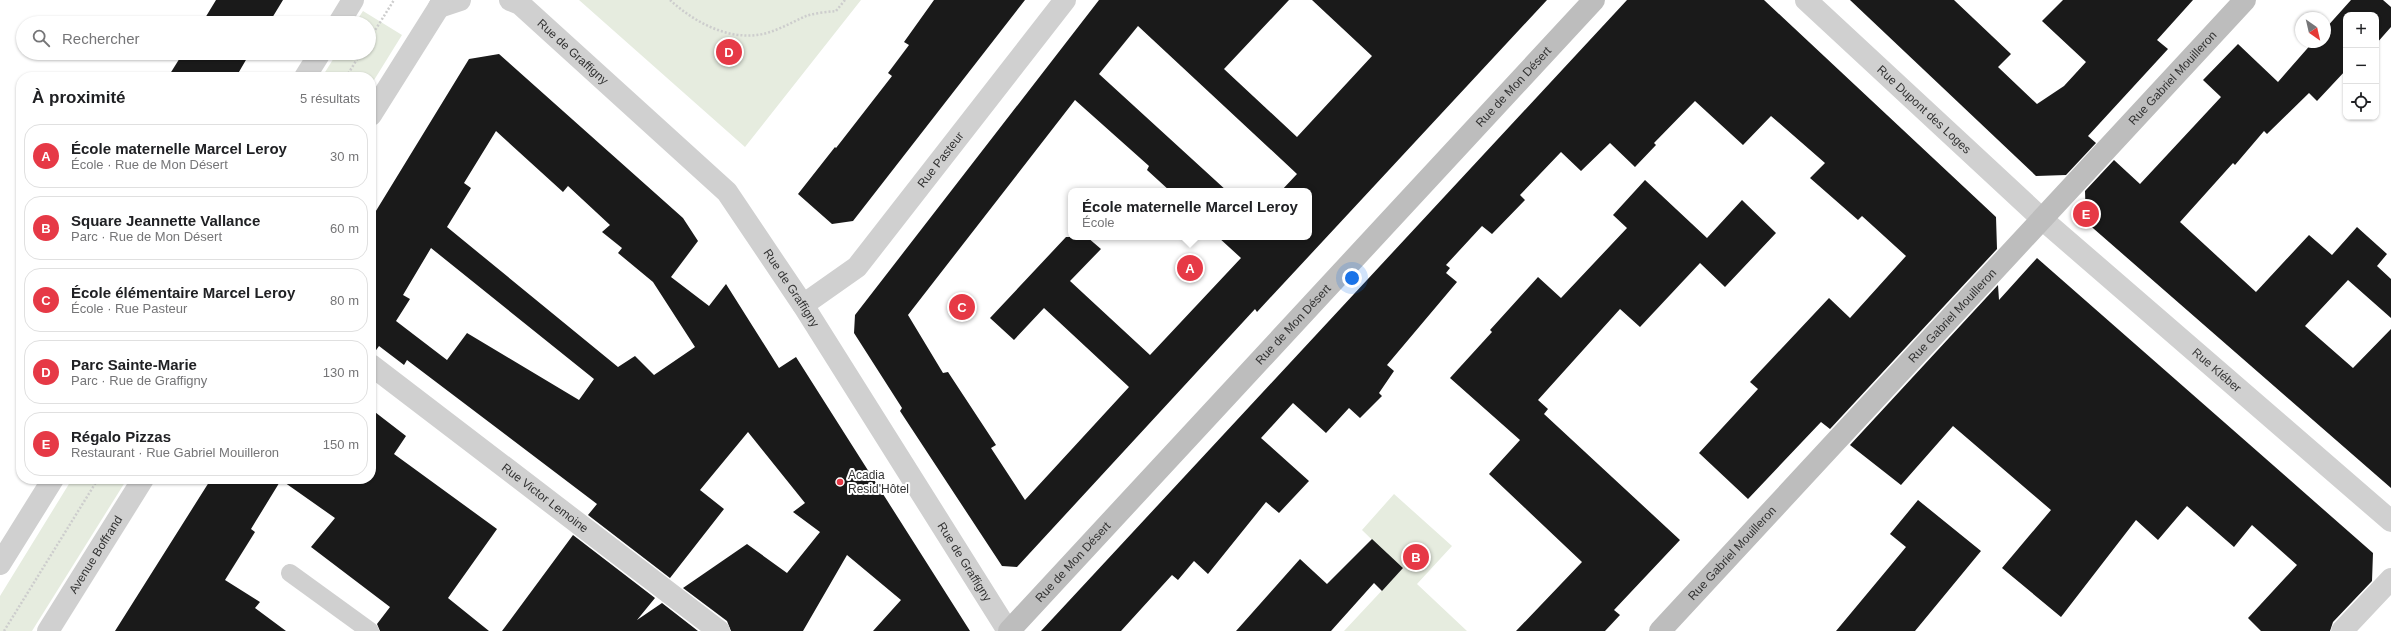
<!DOCTYPE html>
<html lang="fr">
<meta charset="utf-8">
<style>
:root{--surface:#fff;--page:#f6f6f6;--text:#202124;--muted:#757577;--line:#e0e0e0;--accent:#e63946}
body{margin:0;font-family:Helvetica,sans-serif;background:var(--page);color:var(--text)}
.controls{position:absolute;right:12px;top:12px;display:grid;overflow:hidden;border-radius:8px;box-shadow:0 1px 3px #0004}
.controls button{width:36px;height:36px;display:grid;place-items:center;padding:0;border:0;border-bottom:1px solid var(--line);background:var(--surface);color:var(--text);font:20px sans-serif}
.compass{position:absolute;left:2295px;top:12px;width:36px;height:36px;border-radius:50%;background:var(--surface);box-shadow:0 1px 3px #0004;rotate:146deg}
.you{position:absolute;left:1352px;top:278px;width:14px;height:14px;margin:-10px;border:3px solid #fff;border-radius:50%;background:#1a73e8;box-shadow:0 0 0 6px #1a73e833}
.badge{display:grid;place-items:center;width:26px;height:26px;border-radius:50%;background:var(--accent);color:#fff;font-size:13px;font-weight:700}
.pin{position:absolute;translate:-50% -50%;border:2px solid #fff;box-shadow:0 1px 4px #0006}
.popup{position:absolute;left:1068px;top:188px;width:244px;height:52px;box-sizing:border-box;display:grid;place-content:center;border-radius:8px;background:var(--surface);filter:drop-shadow(0 1px 3px #0005);font-size:13px;white-space:nowrap;color:var(--muted)}
.popup b{font-size:15px;color:var(--text)}
.popup::after{content:'';position:absolute;left:50%;top:100%;margin-left:-8px;border:8px solid transparent;border-top-color:var(--surface)}
.list{margin:0;padding:0;list-style:none}
h2{display:flex;justify-content:space-between;align-items:center;height:52px;margin:0;padding:0 16px;font-size:17px}
h2 small{font-size:13px;font-weight:400;color:var(--muted)}
.list li{display:grid;grid-template-columns:26px 1fr auto;gap:12px;align-items:center;box-sizing:border-box;height:64px;margin:0 8px 8px;padding:0 8px;border:1px solid var(--line);border-radius:16px}
.list b{display:block;font-size:15px;white-space:nowrap}
.list p{margin:0;font-size:13px;white-space:nowrap;color:var(--muted)}
.list em{font-size:13px;font-style:normal;color:var(--muted)}
.icon{flex:none;width:22px;height:22px;fill:none;stroke:currentColor;stroke-width:2;stroke-linecap:round;stroke-linejoin:round}
.map{position:relative;flex:none;width:2391px;height:631px;overflow:hidden}
.search{position:absolute;background:var(--surface);box-shadow:0 1px 3px #0004;left:16px;top:16px;width:360px;height:44px;display:flex;align-items:center;gap:10px;box-sizing:border-box;padding:0 14px;border-radius:22px;color:var(--muted);font-size:15px}
.panel{position:absolute;background:var(--surface);box-shadow:0 1px 3px #0004;left:16px;top:72px;width:360px;height:412px;border-radius:16px}
.map>svg:first-child{display:block}
.green{fill:#e6ecdf}
.building{fill:#1a1a1a;fill-rule:evenodd}
.lines{fill:none;stroke-linecap:round;stroke-linejoin:round}
.path{stroke:#cdcdcd;stroke-width:2.5;stroke-dasharray:2 2;stroke-linecap:butt}
.lane{stroke:#d0d0d0;stroke-width:18}
.street{stroke:#d0d0d0;stroke-width:22}
.secondary{stroke:#bdbdbd;stroke-width:22}
.poi-dot{fill:#e63946;stroke:#fff;stroke-width:1.5}
.labels{text-anchor:middle;dominant-baseline:central;stroke-width:4;stroke-linejoin:round;paint-order:stroke}
.street-label{font-size:12px;fill:#333;stroke:#fff}
.poi-label{font-size:12px;fill:#333;stroke:#fff;text-anchor:start}
</style>
<div class="map">
<svg width="2391" height="631" viewBox="0 0 2391 631">
<rect width="100%" height="100%" fill="#fff"/>
<path class="green" d="M579,0h282l-116,147z
M363,11l39,24 -31,50v-8h-49l15,-24h32v-30h-14z
M72,479h55l-95,152h-32v-35z
M1394,494l58,52 -35,38 50,47h-123l58,-62 -40,-39z"/>
<path class="building" d="M216,0h67l-14,23h-67z
M934,0h91l-172,221 -21,3 -34,-30 37,-47 1,1 56,-72 -4,-3 21,-28 -5,-3z
M1099,0h190l-65,69 73,68 75,-81 -60,-56h235l-290,312 -2,-3 -238,258 -15,-1 -102,-155 2,-3 -48,-75 1,-18zM1138,26l159,148 -16,17h28v46h-91l23,21 -91,97 -80,-74 31,-32 -14,-12h-21l-76,81 24,22 30,-32 85,79 -104,113 -34,-52 5,-3 -48,-73 -5,1 -35,-58 167,-215 74,66 -2,4 23,21h57l-128,-117z
M1627,0h137l232,217 1,32 -167,180 -9,-7 -73,77 -49,-46 59,-64 -8,-7 79,-84 21,20 56,-62 -44,-40 -4,4 -48,-42 15,-15 -54,-47 -28,29 -48,-44 -41,42 2,2 -21,22 -25,-24 -29,28 -20,-19 -41,43 5,5 -33,34 -10,-8 -36,39 4,3 -4,5 11,9 -70,83 7,6 -15,22 3,3 -22,22 -11,-10 -23,25 -33,-30 -32,35 48,43 -30,32 -13,-11 -58,72 -14,-13 -16,19 -6,-5 -51,56h-80z
M1850,0h104l57,54 -13,13 39,37 27,-18 22,-24 -44,-41 21,-21h130l-36,40 11,9 -80,87 8,7 -30,32 -30,1z
M2351,0h32l8,7v20l-15,17v-29h-30v55l-29,31 -8,-8 -42,41 -3,-3 -29,34 -2,-2 -53,59 76,70 53,-57 23,20 25,-28 30,27 -10,12 14,13v39l-43,-38 -43,46 48,42 38,-39v159l-305,-266 -1,-31 29,-31 26,24 81,-87 -18,-17 35,-36 40,38 35,-40h12v-13z
M183,53h67l-14,24h-68z
M499,54l184,164 15,23 -27,36 38,29 17,-22 53,84 17,-11 174,274h-97l28,-31 -54,-45 -44,76h-72l-4,-10 -44,-33 64,-44 40,29 33,-41 -27,-20 12,-9 -57,-71 -48,58 24,19 -54,69 -82,-63 9,-11 -190,-144 -3,5 -25,-19 -5,7h-3v-134l98,-160zM496,131l67,61 5,-6 42,39 -8,7 20,16 -4,5 35,29 42,65 -41,28 -19,-19 -17,11 -171,-140 24,-39 -7,-5zM431,248l163,131 -15,21 -112,-67 -20,27 -51,-39 14,-22 -7,-4z
M1645,180l62,58 35,-38 34,33 -51,54 -25,-24 -60,64 -20,-18 -82,91 10,9 -4,5 136,126 -66,70 6,5 -15,16h-89l66,-69 -93,-88 31,-34 -70,-62 42,-46 -2,-2 48,-53 23,21 66,-70 -14,-13z
M2037,258l336,295 -1,28 -39,41 -3,9h-69l-13,-13 49,-53 -45,-40 -18,22 -47,-41 -29,34 -22,-20 -75,97 -59,-49 49,-58 -98,-84 -52,59 -51,-40 148,-160 1,15z
M371,409l35,27 -12,18 103,75 -49,69 41,33h-109l-3,-7 13,-17 -79,-60 24,-29 -54,-38 -30,49 4,3 -30,48 35,22 -5,6 31,23h-171l96,-152h160z
M1918,500l63,51 -66,80h-79l70,-84 -16,-13z
M573,535l82,63 -18,22 25,-17 36,28h-196z
M1372,539l31,29 -21,23 -8,-8 -43,48h-95l64,-72 27,25z"/>
<g class="lines">
<path class="path" d="M670,0c23,21 55,39 87,35 17,-2 33,-12 49,-19 9,-3 21,-4 30,-5l9,-11
M369,40l25,-40
M346,77l15,-24
M4,631l94,-152"/>
<path class="lane" d="M290,573l80,58"/>
<g class="street">
<path id="s1" d="M510,0l10,4 207,188 76,113 205,326"/>
<path id="s2" d="M1806,0l236,219 349,302"/>
<path d="M439,7l21,-7"/>
<path d="M339,23l14,-23"/>
<path d="M305,77l15,-24"/>
<path d="M371,115l68,-108"/>
<path id="s3" d="M803,305l54,-38 208,-267"/>
<path id="s4" d="M371,365l348,266"/>
<path d="M0,564l53,-85"/>
<path id="s5" d="M48,631l95,-152"/>
<path d="M2342,631l49,-52"/>
</g>
<g class="secondary">
<path id="s6" d="M1009,631l585,-631"/>
<path id="s7" d="M1660,631l585,-631"/>
</g>
</g>
<circle class="poi-dot" cx="840" cy="482" r="4"/>
<g class="labels">
<g class="street-label">
<text stroke="none"><textPath href="#s1" startOffset="82">Rue de Graffigny</textPath></text>
<text stroke="none"><textPath href="#s7" startOffset="754">Rue Gabriel Mouilleron</textPath></text>
<text stroke="none"><textPath href="#s6" startOffset="742">Rue de Mon Désert</textPath></text>
<text stroke="none"><textPath href="#s2" startOffset="161">Rue Dupont des Loges</textPath></text>
<text stroke="none"><textPath href="#s3" startOffset="202">Rue Pasteur</textPath></text>
<text stroke="none"><textPath href="#s1" startOffset="406">Rue de Graffigny</textPath></text>
<text stroke="none"><textPath href="#s7" startOffset="430">Rue Gabriel Mouilleron</textPath></text>
<text stroke="none"><textPath href="#s6" startOffset="418">Rue de Mon Désert</textPath></text>
<text stroke="none"><textPath href="#s2" startOffset="553">Rue Kléber</textPath></text>
<text stroke="none"><textPath href="#s4" startOffset="219">Rue Victor Lemoine</textPath></text>
<text stroke="none"><textPath href="#s7" startOffset="106">Rue Gabriel Mouilleron</textPath></text>
<text stroke="none"><textPath href="#s5" startOffset="90">Avenue Boffrand</textPath></text>
<text stroke="none"><textPath href="#s1" startOffset="730">Rue de Graffigny</textPath></text>
<text stroke="none"><textPath href="#s6" startOffset="94">Rue de Mon Désert</textPath></text>
</g>
<g class="poi-label">
<text x="848" y="475">Acadia<tspan x="848" dy="14">Resid'Hôtel</tspan></text>
</g>
</g>
</svg>
<div class="controls">
<button>+</button>
<button>−</button>
<button><svg class="icon" aria-label="locate" viewBox="0 0 24 24"><circle cx="12" cy="12" r="6"/><path d="M12 2v4M12 18v4M2 12h4M18 12h4"/></svg></button>
</div>
<svg class="compass" viewBox="-18 -18 36 36"><path d="M0-13l5 13h-10z" fill="#e53935"/><path d="M0 13l5-13h-10z" fill="#757577"/></svg>
<div class="you"></div>
<div class="pin badge" style="left:1190px;top:268px">A</div>
<div class="popup"><b>École maternelle Marcel Leroy</b>École</div>
<div class="pin badge" style="left:1416px;top:557px">B</div>
<div class="pin badge" style="left:962px;top:307px">C</div>
<div class="pin badge" style="left:729px;top:52px">D</div>
<div class="pin badge" style="left:2086px;top:214px">E</div>
<div class="search"><svg class="icon" aria-label="search" viewBox="0 0 24 24"><circle cx="10" cy="10" r="6"/><path d="M15 15l6 6"/></svg>Rechercher</div>
<section class="panel">
<h2>À proximité<small>5 résultats</small></h2>
<ul class="list">
<li><span class="badge">A</span><div><b>École maternelle Marcel Leroy</b><p>École · Rue de Mon Désert</p></div><em>30 m</em></li>
<li><span class="badge">B</span><div><b>Square Jeannette Vallance</b><p>Parc · Rue de Mon Désert</p></div><em>60 m</em></li>
<li><span class="badge">C</span><div><b>École élémentaire Marcel Leroy</b><p>École · Rue Pasteur</p></div><em>80 m</em></li>
<li><span class="badge">D</span><div><b>Parc Sainte-Marie</b><p>Parc · Rue de Graffigny</p></div><em>130 m</em></li>
<li><span class="badge">E</span><div><b>Régalo Pizzas</b><p>Restaurant · Rue Gabriel Mouilleron</p></div><em>150 m</em></li>
</ul>
</section>
</div>
